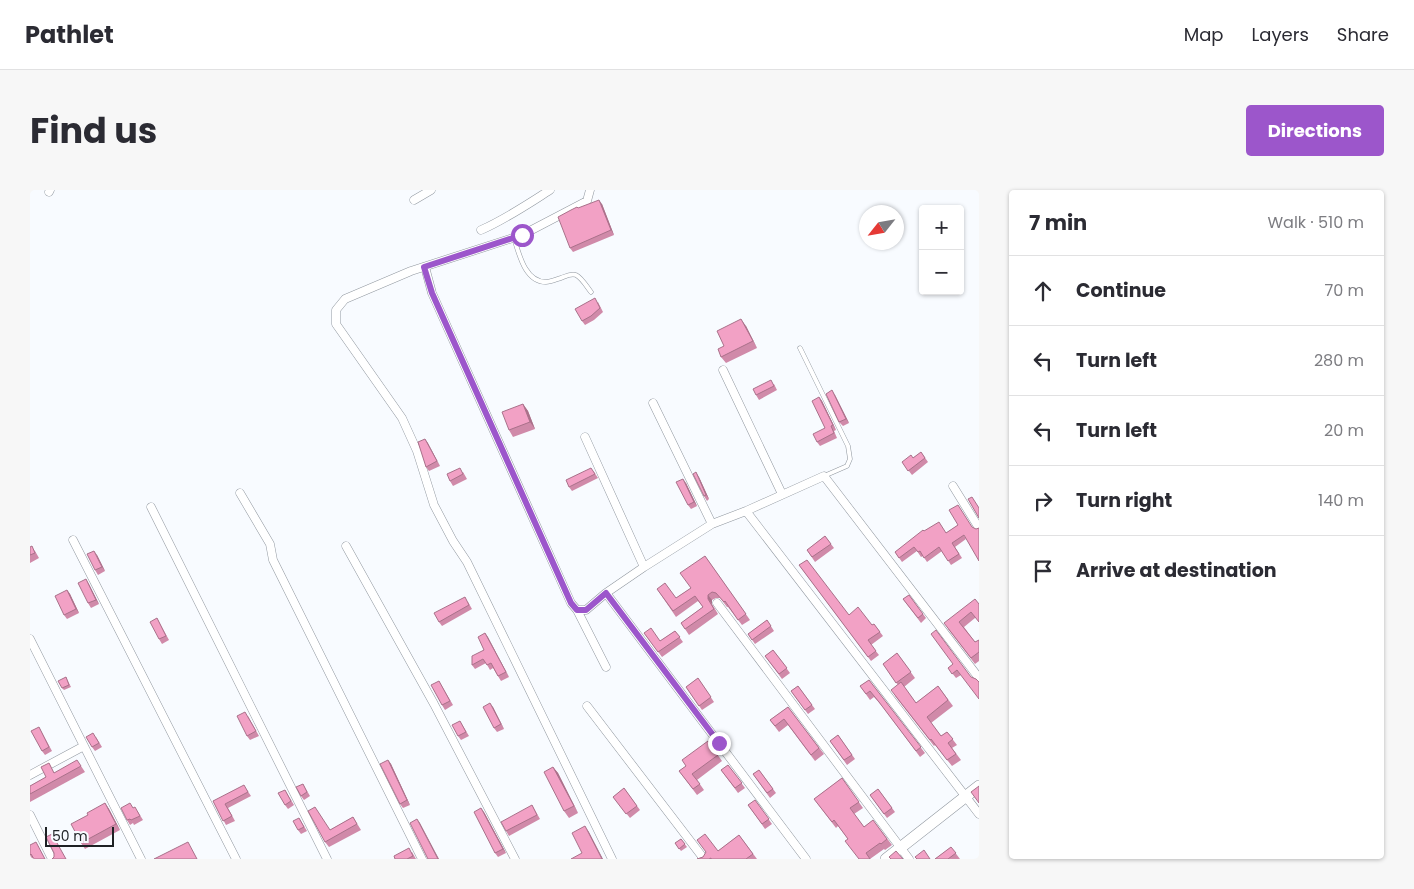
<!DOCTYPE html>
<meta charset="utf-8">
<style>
:root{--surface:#fff;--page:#f7f7f7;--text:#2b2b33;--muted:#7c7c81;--line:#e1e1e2;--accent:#9c56cb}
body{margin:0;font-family:Poppins,sans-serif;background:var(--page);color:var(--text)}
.controls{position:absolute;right:15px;top:15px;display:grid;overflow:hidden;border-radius:5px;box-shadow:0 1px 4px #0004}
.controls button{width:45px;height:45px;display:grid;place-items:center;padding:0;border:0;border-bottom:1px solid var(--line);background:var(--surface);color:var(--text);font:25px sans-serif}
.compass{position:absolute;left:829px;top:15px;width:45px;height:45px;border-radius:50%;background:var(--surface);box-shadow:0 1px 4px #0004;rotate:239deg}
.scale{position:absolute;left:15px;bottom:12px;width:69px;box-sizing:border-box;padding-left:5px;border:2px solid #1e2124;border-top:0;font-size:14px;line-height:18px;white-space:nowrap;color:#1e2124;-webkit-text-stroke:4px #f8fbff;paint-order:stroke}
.stop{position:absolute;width:15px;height:15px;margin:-11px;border:4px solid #9c56cb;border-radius:50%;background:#fff}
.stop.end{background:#9c56cb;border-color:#fff;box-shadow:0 1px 5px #0008}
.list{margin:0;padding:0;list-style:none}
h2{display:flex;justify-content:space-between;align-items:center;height:65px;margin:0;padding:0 20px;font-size:21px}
h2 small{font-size:16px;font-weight:400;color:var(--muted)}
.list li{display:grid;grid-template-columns:32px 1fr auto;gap:15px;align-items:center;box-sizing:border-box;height:70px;padding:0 20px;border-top:1px solid var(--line)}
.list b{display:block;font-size:19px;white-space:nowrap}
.list em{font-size:16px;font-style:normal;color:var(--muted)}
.icon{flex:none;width:28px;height:28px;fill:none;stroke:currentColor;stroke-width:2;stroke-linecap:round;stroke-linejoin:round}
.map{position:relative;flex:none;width:949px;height:669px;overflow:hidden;border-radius:5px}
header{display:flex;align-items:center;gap:30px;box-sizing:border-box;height:70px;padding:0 25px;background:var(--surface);border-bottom:1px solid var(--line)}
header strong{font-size:24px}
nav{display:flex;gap:28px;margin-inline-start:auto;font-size:18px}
.intro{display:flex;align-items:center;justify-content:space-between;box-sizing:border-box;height:120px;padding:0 30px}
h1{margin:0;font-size:35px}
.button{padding:12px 22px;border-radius:5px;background:var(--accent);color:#fff;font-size:18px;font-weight:700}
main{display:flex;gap:30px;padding:0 30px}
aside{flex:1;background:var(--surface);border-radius:5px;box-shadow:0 1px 4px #0004}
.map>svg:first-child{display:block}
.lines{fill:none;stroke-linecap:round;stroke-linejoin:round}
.lane-casing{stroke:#90979f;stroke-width:5}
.street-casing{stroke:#90979f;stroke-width:9}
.secondary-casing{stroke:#90979f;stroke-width:12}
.lane{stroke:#fff;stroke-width:4}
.street{stroke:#fff;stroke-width:8}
.secondary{stroke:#fff;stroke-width:11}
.wall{fill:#d08aa9}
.shaded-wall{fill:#a9718a}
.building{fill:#f2a1c5;stroke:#a9718a}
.route{stroke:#9c56cb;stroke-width:6}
</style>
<header>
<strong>Pathlet</strong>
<nav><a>Map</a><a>Layers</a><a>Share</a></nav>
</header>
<div class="intro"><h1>Find us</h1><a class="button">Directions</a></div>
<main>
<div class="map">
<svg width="949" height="669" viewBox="0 0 949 669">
<rect width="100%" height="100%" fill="#f8fbff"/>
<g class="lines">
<g class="lane-casing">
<path id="lane" d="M484,48c5,16 11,44 32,44 5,0 11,-3 15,-4 5,-2 10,-5 15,-3 6,3 11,12 15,17
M770,158l48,98 2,13 -3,7 -23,10"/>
</g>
<g class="street-casing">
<path id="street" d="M560,0l-3,11 -65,34 -111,36 -66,28 -9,11v14l66,94 15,33 17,54 19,36 14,21 145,297
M19,2l1,-2
M384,10l17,-10
M451,40c25,-11 47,-26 69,-40
M395,77l7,26 139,310 6,7h9l20,-17 38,-26 68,-43 34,-13 78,-35 155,202
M693,180l59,124
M623,213l59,121
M555,247l59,130
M923,296l26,42
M210,303l30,51 3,16 149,299
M121,317l176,352
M716,321l233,303
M43,350l163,319
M316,356l88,158 81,155
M576,403l200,266
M687,413l192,256
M547,420l29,57
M0,449l111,220
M557,516l117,153
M0,585l54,-29
M0,625l22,44"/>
</g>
<g class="secondary-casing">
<path id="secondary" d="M856,669l93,-73"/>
</g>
<use href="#lane" class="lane"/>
<use href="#street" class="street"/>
<use href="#secondary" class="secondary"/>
</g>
<path class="wall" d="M572,14l12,31 -41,17 -3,-4z
M568,112l5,10 -9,8 -9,5 -3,-4z
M716,136l11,22 -31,15 -5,-6 3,-11z
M744,194l3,6 -18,10 -3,-5z
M805,205l14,28 -6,3 -4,-4z
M789,207l3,4 14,29 -2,1 3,7 -17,8 -3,-4 8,-14z
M493,214l5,7 7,18 -22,8 -4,-7z
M395,249l15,27 -11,5 -3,-4z
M891,262l7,10 -16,13 -10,-13 11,-4z
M433,282l4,7 -14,7 -3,-5z
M564,282l4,6 -26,13 -3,-4z
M669,287l10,22 -2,2 -3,-5z
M656,293l11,23 -6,3 -3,-4z
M928,335l8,14 -11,8 7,11 -11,7 -9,-14 -15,11 -4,-6 -2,1 -4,-6 -15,11 -7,-10 29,-21 22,2z
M795,346l9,12 -19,14 -8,-12z
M0,357l5,4 4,7 -9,5z
M67,365l8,16 -7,4 -3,-5z
M675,366l45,64 -8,5 -14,-18h-1l-7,-9h-4l-4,2v4l6,10 -29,21 -8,-12 22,-16 -5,-6 -22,16 -19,-28 19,9 15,-10z
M769,375l50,50 23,10 2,-1 9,12 -12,9 8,10 -8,6z
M56,389l13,25 -8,4 -3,-5z
M37,400l3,4 9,19 -12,6 -3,-4z
M879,405l17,23 -5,5 -18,-24z
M438,412l4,7 -30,17 -3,-4z
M949,414l-4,14 -11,9 11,15 4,-2v21l-4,3 -27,-35z
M127,428l12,22 -7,4 -3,-5z
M737,430l7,11 -19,13 -7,-10z
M645,441l8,11 -21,15 -18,-24 16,8z
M455,443l24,44 -8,4 -8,-13 -3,2 -4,-7 -11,6 -3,-4 12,-15z
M743,460l17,23 -8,6 -17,-23z
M867,463l18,25 -11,9 12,16 22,-17 15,20 -22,17 10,13 6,-4 10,13 -5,3 9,12 -9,6 -17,-21 -1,1 -39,-50 3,-11 -15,-21z
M923,474l8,11 -5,3 -8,-10z
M36,487l5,10 -7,3 -2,-2z
M668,488l16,24 -12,8 -16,-23z
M839,490l56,73 -5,4 -37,-50 -9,-10 -4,3 -10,-14z
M409,491l14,24 -8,5 -3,-5z
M768,496l17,23 -7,5 -17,-23z
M463,517l11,22 -7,3 -3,-4z
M758,517l36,47 -9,7 -27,-36 -9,7 -9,-12z
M218,526l11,20 -9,4 -3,-4z
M430,531l9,15 -8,4 -3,-4z
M9,537l13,24 -7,4 -3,-4z
M808,545l17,24 -8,6 -17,-24z
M66,547l6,10 -7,4 -3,-4z
M678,551l14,20 -25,19 7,10 -7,5 -18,-24 7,-5z
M358,570l3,4 19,41 -7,3 -3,-4z
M19,573l5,10 27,-7 4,6 -55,30v-17v1l16,-9z
M698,575l17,23 -7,5 -17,-23z
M523,577l5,6 20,40 -9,5 -5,-7z
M729,580l17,23 -6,5 -17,-24z
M812,588l21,30 -9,6 10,13 9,-7 19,25 -7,5 -1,-1 -14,10 -22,-20 -10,-13 -2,2 -22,-29z
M273,594l7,12 -6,4 -3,-4z
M594,598l16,22 -10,8 -17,-21z
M848,599l17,23 -8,6 -17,-23z
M217,600l4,6 -23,12 7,13 -9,4 -13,-24z
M255,600l9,15 -6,4 -3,-4z
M725,610l17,24 -7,5 -17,-24z
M75,613l4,6 11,21 -35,19 -4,-6 7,-28z
M502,615l8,14 -31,17 -3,-5z
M108,622l5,8 -9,5 -1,-2 -3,2 -3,-5z
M454,622l22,41 -8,4 -3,-4z
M323,627l8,13 -32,17 -4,-5 5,-12z
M269,628l8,13 -6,3 -3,-4z
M709,645l18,24h-60l21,-8z
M651,649l6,8 -6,4 -6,-8z
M0,655l9,1 -6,13h-3z
M921,657l9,12h-25z
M382,662l4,7h-21z"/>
<path class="shaded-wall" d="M569,10l3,4 12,31 -3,-5z
M711,129l5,7 11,22 -4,-7z
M802,200l3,5 14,28 -3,-4z
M789,207l3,4 14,29 -3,-5z
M493,214l5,7 7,18 -5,-7z
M395,249l3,4 12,23 -3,-5z
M666,282l3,5 10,22 -3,-4z
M653,289l3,4 11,23 -3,-4z
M64,361l3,4 8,16 -3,-4z
M56,389l3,5 10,20 -3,-4z
M37,400l3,4 9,19 -3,-4z
M678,405l4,5v4l-4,-5z
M455,443l3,4 21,40 -3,-5z
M460,513l3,4 11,22 -3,-5z
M358,570l3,4 19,41 -3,-5z
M523,577l5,6 20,40 -4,-7z
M75,613l4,6 11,21 -4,-6z
M451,618l3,4 22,41 -3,-4z
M387,629l3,4 19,36h-1z
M555,636l4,6 14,27h-1z"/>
<path class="building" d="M569,10l12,30 -41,18 -12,-31 13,-7 6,-3 1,1z
M565,108l5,10 -9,8 -9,5 -7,-12z
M711,129l12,22 -32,16 -3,-8 6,-3 -7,-15z
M741,190l3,6 -18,9 -3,-6z
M802,200l14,29 -7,3 -13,-28z
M789,207l14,28 -2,1 3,7 -17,9 -4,-8 12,-6 -13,-27z
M493,214l7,18 -21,8 -7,-18z
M395,249l12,22 -11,6 -8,-25z
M891,262l4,6 -17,13 -6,-9 9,-7 2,3z
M430,278l3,6 -13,7 -3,-7z
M561,278l4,6 -26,13 -3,-7z
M666,282l10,23 -2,1 -11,-22z
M653,289l11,23 -6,3 -12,-23z
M942,307l7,11v10l-11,-19z
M928,315l14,22 4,2 3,-1v33l-15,-26 -12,8 7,11 -11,7 -9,-14 -15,11 -4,-7 -2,1 -4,-5 -15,11 -4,-6 28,-22 1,1 15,-9 7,11 12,-8 -9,-15z
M795,346l6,8 -19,13 -5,-7z
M2,356l3,7 -5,2v-8z
M64,361l8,16 -7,3 -8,-16z
M675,366l41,58 -8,6 -13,-19 -1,1 -8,-9 -4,-1 -4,3v4l6,10 -29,20 -4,-6 22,-16 -8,-11 -22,15 -16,-22 8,-6 11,15 15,-10 -11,-15z
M777,370l42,55 9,-8 14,18 2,-1 6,8 -12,8 8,11 -8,6 -69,-92z
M56,389l10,21 -8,3 -10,-20z
M37,400l9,19 -12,6 -9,-19z
M879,405l14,19 -5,4 -15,-19z
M435,407l4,8 -30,17 -5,-9z
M945,409l4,5v18l-8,-10 -12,10 16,20 4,-2v12l-8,6 -27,-35z
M127,428l9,18 -7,3 -9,-17z
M737,430l4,6 -19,14 -4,-6z
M621,438l9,13 15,-10 5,6 -22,15 -14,-19z
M906,440l35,47 5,2 3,3v17l-22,-29 -5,4 -4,-6 5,-4 -22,-30z
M455,443l21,39 -8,4 -7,-13 -4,2 -4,-6 -11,6v-9l12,-6 -6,-13z
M743,460l14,18 -8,6 -14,-18z
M867,463l14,19 -15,11 -13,-19z
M36,487l3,8 -7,3 -4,-7z
M668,488l13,19 -12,9 -13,-19z
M839,490l52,67 -5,4 -37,-49 -9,-11 -4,3 -6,-8z
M409,491l11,20 -8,4 -11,-20z
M871,492l15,21 22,-17 10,14 -21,17 14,19 6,-4 6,7 -5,4 8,11 -9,6 -16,-21 -1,1 -39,-50z
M768,496l14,19 -7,5 -14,-19z
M460,513l11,21 -7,4 -11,-21z
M758,517l31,41 -8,7 -27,-36 -9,7 -5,-6z
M215,522l11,19 -9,5 -10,-20z
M430,531l6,11 -8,4 -6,-11z
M9,537l10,20 -7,4 -11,-20z
M63,543l6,10 -7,4 -6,-10z
M808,545l14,20 -8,5 -14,-19z
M678,551l10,14 -26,19 8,10 -7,5 -14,-18 7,-5 -4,-6z
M47,570l4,6 -51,28v-8l16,-9 -5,-10 8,-4 5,10z
M358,570l19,40 -7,4 -20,-40z
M698,575l14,18 -7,5 -14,-18z
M523,577l21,39 -10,5 -20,-39z
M729,580l14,19 -6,4 -14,-19z
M812,588l17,24 -9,6 14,19 9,-7 14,19 -6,5 -1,-1 -14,10 4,6h-11l-14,-18 3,-2 -14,-19 -2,2 -18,-23z
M273,594l4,8 -6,4 -5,-9z
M214,595l4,7 -23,12 7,12 -9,5 -10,-20z
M949,596v17l-8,-11z
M594,598l13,18 -11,8 -13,-17z
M848,599l14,19 -8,6 -14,-19z
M255,600l6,11 -6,4 -7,-12z
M725,610l14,19 -7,5 -14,-19z
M75,613l11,21 -35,19 -10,-19 17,-9 -1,-2z
M100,613l3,5 2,-1 5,9 -9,4 -1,-1 -3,1 -6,-12z
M502,615l5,10 -31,16 -5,-9z
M285,617l15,23 23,-13 4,7 -32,18 -17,-31z
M451,618l22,41 -8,4 -21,-41z
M269,628l5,9 -6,3 -5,-9z
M387,629l21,40h-10l-18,-36z
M555,636l17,33h-31l11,-6 -10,-20z
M22,644l14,25h-14l2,-2v-4l-8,-16z
M675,644l13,17 21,-16 14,19 -7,5h-35v-1l-2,1h-12l6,-2 3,-5 -9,-12z
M651,649l4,5 -6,5 -4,-6z
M6,652l9,17h-11l-3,-5 -1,1v-10z
M158,652l9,17h-43z
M921,657l5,6 -8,6h-13z
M379,658l4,8 -6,3h-12l-1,-3z
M894,660l6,9h-13l-2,-2z
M866,661l7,8h-12l-2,-2z"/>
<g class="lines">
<path class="route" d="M492,45l-98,32 8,26 139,310 6,7h9l20,-17 113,150"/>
</g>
</svg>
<div class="controls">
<button>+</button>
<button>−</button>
</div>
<svg class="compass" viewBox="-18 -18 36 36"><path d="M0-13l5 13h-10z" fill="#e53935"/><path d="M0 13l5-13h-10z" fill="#7c7c81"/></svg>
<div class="scale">50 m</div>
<div class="stop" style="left:492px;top:45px"></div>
<div class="stop end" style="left:689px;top:553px"></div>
</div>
<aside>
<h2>7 min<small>Walk · 510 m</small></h2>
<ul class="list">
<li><svg class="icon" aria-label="ahead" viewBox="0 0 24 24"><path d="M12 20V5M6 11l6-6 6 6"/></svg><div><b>Continue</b></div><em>70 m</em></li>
<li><svg class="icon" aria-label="left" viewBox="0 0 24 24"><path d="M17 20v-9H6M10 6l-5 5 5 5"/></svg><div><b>Turn left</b></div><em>280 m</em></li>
<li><svg class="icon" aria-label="left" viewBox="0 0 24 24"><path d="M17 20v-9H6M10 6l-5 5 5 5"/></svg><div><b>Turn left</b></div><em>20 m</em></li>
<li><svg class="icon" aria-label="right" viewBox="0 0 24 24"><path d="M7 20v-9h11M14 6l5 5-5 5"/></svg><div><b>Turn right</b></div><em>140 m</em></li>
<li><svg class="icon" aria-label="arrive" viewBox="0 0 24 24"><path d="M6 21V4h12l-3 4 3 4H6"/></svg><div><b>Arrive at destination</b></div></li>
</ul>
</aside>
</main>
